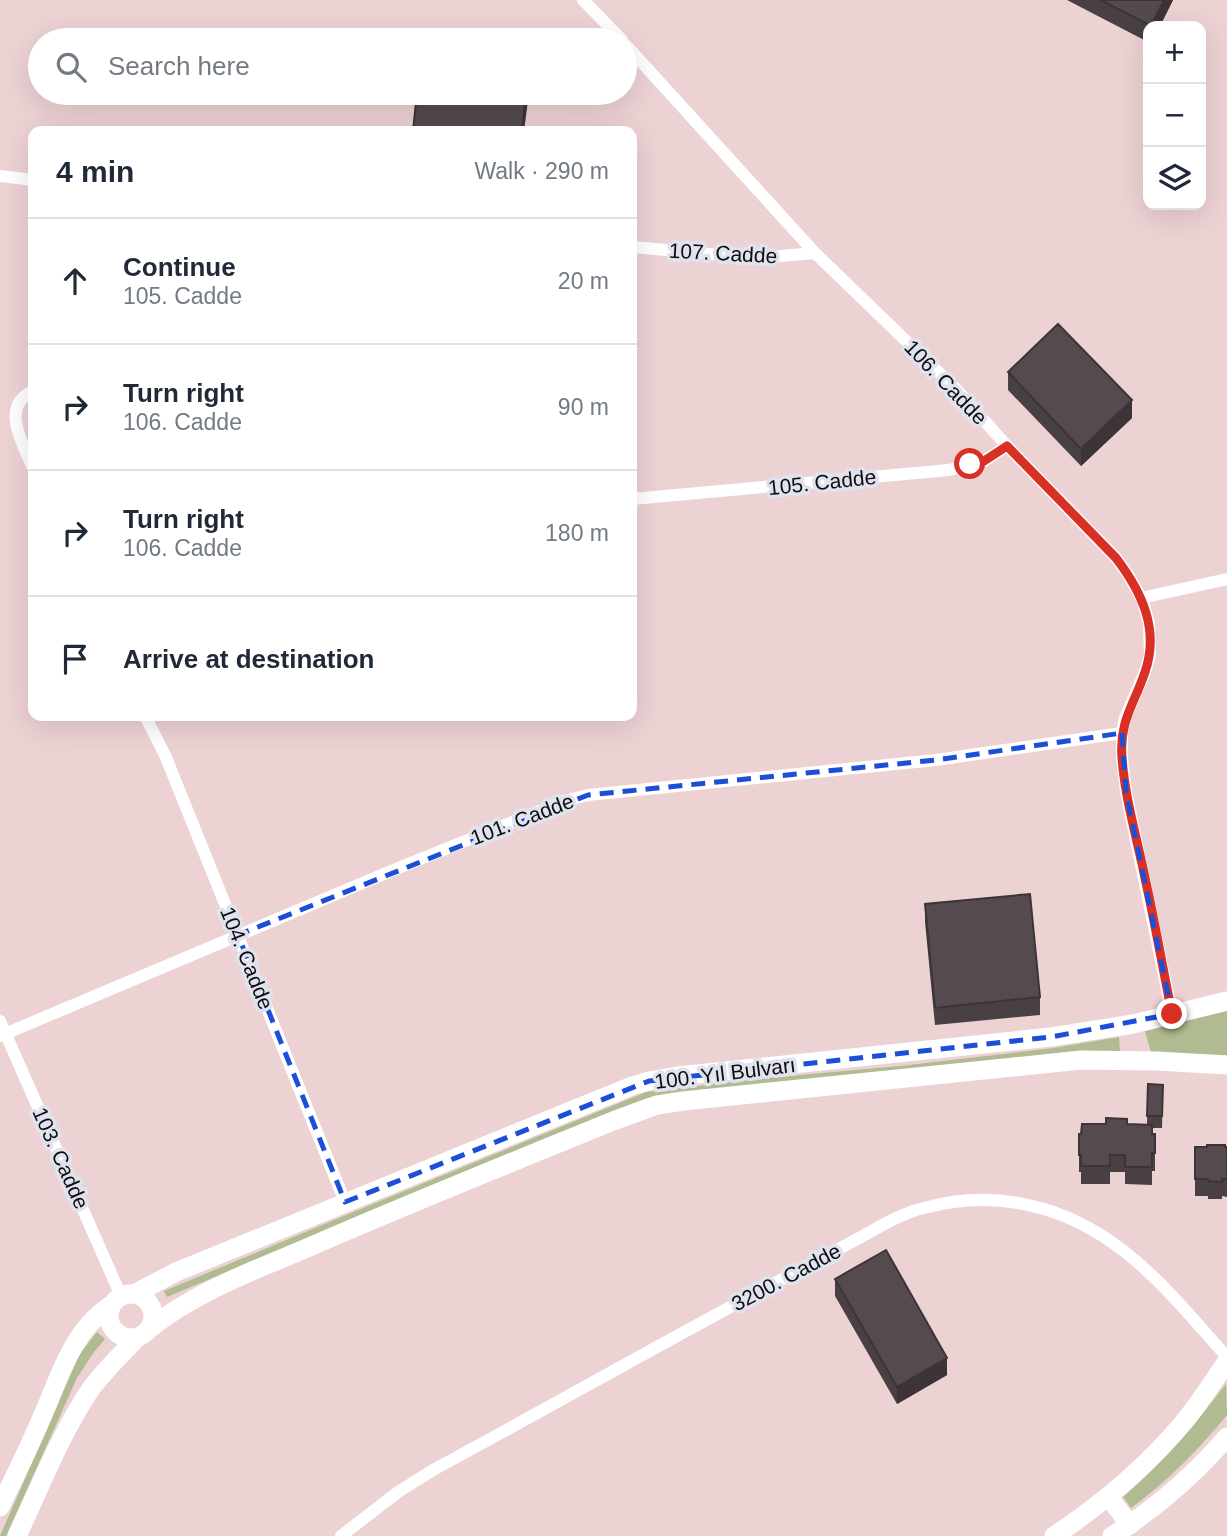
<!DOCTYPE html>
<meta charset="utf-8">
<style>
:root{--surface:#fff;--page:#f2f2f3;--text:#1f2937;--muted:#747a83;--line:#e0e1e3}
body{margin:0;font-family:Helvetica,sans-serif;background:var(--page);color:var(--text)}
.controls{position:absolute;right:21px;top:21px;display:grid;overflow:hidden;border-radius:14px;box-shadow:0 7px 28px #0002}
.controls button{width:63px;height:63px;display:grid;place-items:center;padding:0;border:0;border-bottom:2px solid var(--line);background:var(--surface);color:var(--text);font:35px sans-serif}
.stop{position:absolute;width:21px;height:21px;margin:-16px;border:5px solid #d93025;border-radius:50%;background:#fff}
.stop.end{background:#d93025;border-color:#fff;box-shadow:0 2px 7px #0008}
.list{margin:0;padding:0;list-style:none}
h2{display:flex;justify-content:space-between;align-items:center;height:91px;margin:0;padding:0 28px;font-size:30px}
h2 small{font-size:23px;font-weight:400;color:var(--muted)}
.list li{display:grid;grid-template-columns:46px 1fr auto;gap:21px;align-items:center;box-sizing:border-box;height:126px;padding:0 28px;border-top:2px solid var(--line)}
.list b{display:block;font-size:26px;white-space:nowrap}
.list p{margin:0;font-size:23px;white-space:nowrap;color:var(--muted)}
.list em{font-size:23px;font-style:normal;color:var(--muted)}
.icon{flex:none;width:38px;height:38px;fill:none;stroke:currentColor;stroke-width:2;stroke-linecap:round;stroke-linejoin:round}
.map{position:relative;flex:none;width:1227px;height:1536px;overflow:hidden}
.search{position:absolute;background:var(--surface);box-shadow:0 7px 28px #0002;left:28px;top:28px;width:609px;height:77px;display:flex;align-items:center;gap:18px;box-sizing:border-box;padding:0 24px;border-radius:38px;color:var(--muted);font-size:26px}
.panel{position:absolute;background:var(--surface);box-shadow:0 7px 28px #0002;left:28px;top:126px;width:609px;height:595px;border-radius:14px}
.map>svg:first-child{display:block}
.industrial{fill:#edd2d4;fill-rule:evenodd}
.green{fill:#b1bb92}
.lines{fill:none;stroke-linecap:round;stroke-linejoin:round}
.street{stroke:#fff;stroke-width:12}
.secondary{stroke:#fff;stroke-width:19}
.wall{fill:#494043}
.shaded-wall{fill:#3c3437}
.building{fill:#554b4e;stroke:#3c3437;stroke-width:2}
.route{stroke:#d93025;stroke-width:9}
.marked{fill:none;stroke:#1d4ed8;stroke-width:5;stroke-dasharray:14 9;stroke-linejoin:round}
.labels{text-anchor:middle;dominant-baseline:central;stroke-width:7;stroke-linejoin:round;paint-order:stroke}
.street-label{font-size:21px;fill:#0d0e11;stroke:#e0e3ee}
</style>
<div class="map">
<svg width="1227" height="1536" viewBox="0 0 1227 1536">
<rect width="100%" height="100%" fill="#e0e3ee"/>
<path class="industrial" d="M0,0h1227v1536h-1227zM1148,26h53v179h-53zM40,40h585v53h-585zM33,131h599v585h-599z"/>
<path class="green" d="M1227,1011v44l-76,-2 -6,-22z
M1119,1037l1,15 -466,45 -10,2 -101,40 -376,158 -3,-6 187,-78 295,-121 120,-14 134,-12 154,-18z
M97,1332l8,7 -11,13 -17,26 -71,158h-6l79,-181z
M1226,1384l1,31c-29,35 -59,66 -96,93l-8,-11c40,-34 71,-72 103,-113z"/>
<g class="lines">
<path class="street" d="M583,0l39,40
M625,44l190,209 141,136 51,57 109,112 11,15 16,28 6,23 1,31 -5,17 -20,46 -3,15v25l4,34 46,222
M0,176l33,4
M632,247l124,11 59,-5
M33,391c-33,15 -11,51 0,77
M632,499l317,-29 35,-9 23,-15
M1141,598l86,-19
M145,716l20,39 180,447
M0,1021l121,275
M0,1036l391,-165 173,-70 24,-6 348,-35 186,-27
M341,1536l57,-44 35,-22c115,-62 229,-127 344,-188 28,-15 56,-30 84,-45 20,-11 41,-24 63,-29 40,-11 80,-11 120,1 81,24 129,88 183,148"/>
<path class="secondary" d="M109 1316a22 22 0 1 1 44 0a22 22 0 1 1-44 0Z
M134,1294l42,-22 456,-186 17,-5 29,-5 373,-39 82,-13 94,-23
M149,1329c49,-39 109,-60 165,-84 99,-43 199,-83 299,-124l44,-16 26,-4 398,-41 76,1 70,4
M1108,1496l22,29
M0,1507c13,-27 27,-55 39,-83 19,-41 31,-92 71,-118
M17,1536c23,-49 43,-101 73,-146 14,-19 31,-36 47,-52
M1054,1536c48,-32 92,-69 129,-113 16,-19 30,-41 44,-62
M1112,1536c43,-27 82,-61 115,-99"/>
</g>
<path class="wall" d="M1067,0h106l-13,26h-12v16z
M1008,372l124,46 -51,48 -73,-76z
M925,904l115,93v18l-105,10 -10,-103z
M1148,1084l15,1 -1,43h-10v6h3v37h-3v14l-27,-1v-12h-15v12h-29v-12h-2v-17l2,-21 25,-10 41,1z
M1195,1147h32v50l-5,-1v3h-14v-3h-13z
M835,1279l112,96 -50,29 -62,-108z"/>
<path class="shaded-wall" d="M1164,0h9l-13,26h-9z
M526,93h3l-5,38h-2z
M1132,400v18l-51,48v-17z
M947,1358v17l-50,29v-17z"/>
<path class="building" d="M1101,0h63l-13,26z
M417,93h109l-4,38h-109z
M1058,324l74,76 -51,49 -73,-77z
M1030,894l10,103 -105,11 -10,-104z
M1148,1084l15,1 -1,31h-15z
M1106,1118l21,1v5l25,1v9h3v19h-3v14h-27v-12h-15v11h-29v-11h-2v-21h2l1,-10h24z
M1207,1145h18v2h2v32h-5v3l-14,-1v-2h-13v-32h12z
M886,1250l61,108 -50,29 -62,-108z"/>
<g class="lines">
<path class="route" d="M970,464l14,-3 23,-15 109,112c25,33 44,71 29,114 -11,33 -26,49 -23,86 3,41 15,80 23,120 10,45 18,91 27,136"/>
</g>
<path class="marked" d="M1122,733l4,59 46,222 -121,23 -402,44 -304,121 -107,-267 350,-140 348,-35z"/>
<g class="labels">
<g class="street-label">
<text transform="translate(723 253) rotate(3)">107. Cadde</text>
<text transform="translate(946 382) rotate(46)">106. Cadde</text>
<text transform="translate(822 482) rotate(-6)">105. Cadde</text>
<text transform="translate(522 819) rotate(-21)">101. Cadde</text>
<text transform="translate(247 958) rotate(68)">104. Cadde</text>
<text transform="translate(725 1073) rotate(-7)">100. Yıl Bulvarı</text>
<text transform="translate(61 1158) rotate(66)">103. Cadde</text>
<text transform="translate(786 1277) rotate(-28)">3200. Cadde</text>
</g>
</g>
</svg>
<div class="controls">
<button>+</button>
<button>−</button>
<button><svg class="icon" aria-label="layers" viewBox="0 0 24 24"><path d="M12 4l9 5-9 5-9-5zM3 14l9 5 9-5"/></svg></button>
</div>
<div class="stop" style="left:970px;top:464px"></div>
<div class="stop end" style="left:1172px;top:1014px"></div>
<div class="search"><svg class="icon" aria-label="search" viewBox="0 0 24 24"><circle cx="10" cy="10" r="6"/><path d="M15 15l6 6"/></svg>Search here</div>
<section class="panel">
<h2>4 min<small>Walk · 290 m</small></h2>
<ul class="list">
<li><svg class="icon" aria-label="ahead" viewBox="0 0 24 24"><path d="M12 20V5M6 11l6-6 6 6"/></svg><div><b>Continue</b><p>105. Cadde</p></div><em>20 m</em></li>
<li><svg class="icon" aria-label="right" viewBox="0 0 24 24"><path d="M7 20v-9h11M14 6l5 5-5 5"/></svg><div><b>Turn right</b><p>106. Cadde</p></div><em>90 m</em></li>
<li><svg class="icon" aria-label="right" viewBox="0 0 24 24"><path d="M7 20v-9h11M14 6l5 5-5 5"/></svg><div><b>Turn right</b><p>106. Cadde</p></div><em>180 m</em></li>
<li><svg class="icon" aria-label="arrive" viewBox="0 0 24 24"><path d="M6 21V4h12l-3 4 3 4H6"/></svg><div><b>Arrive at destination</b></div></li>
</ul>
</section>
</div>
